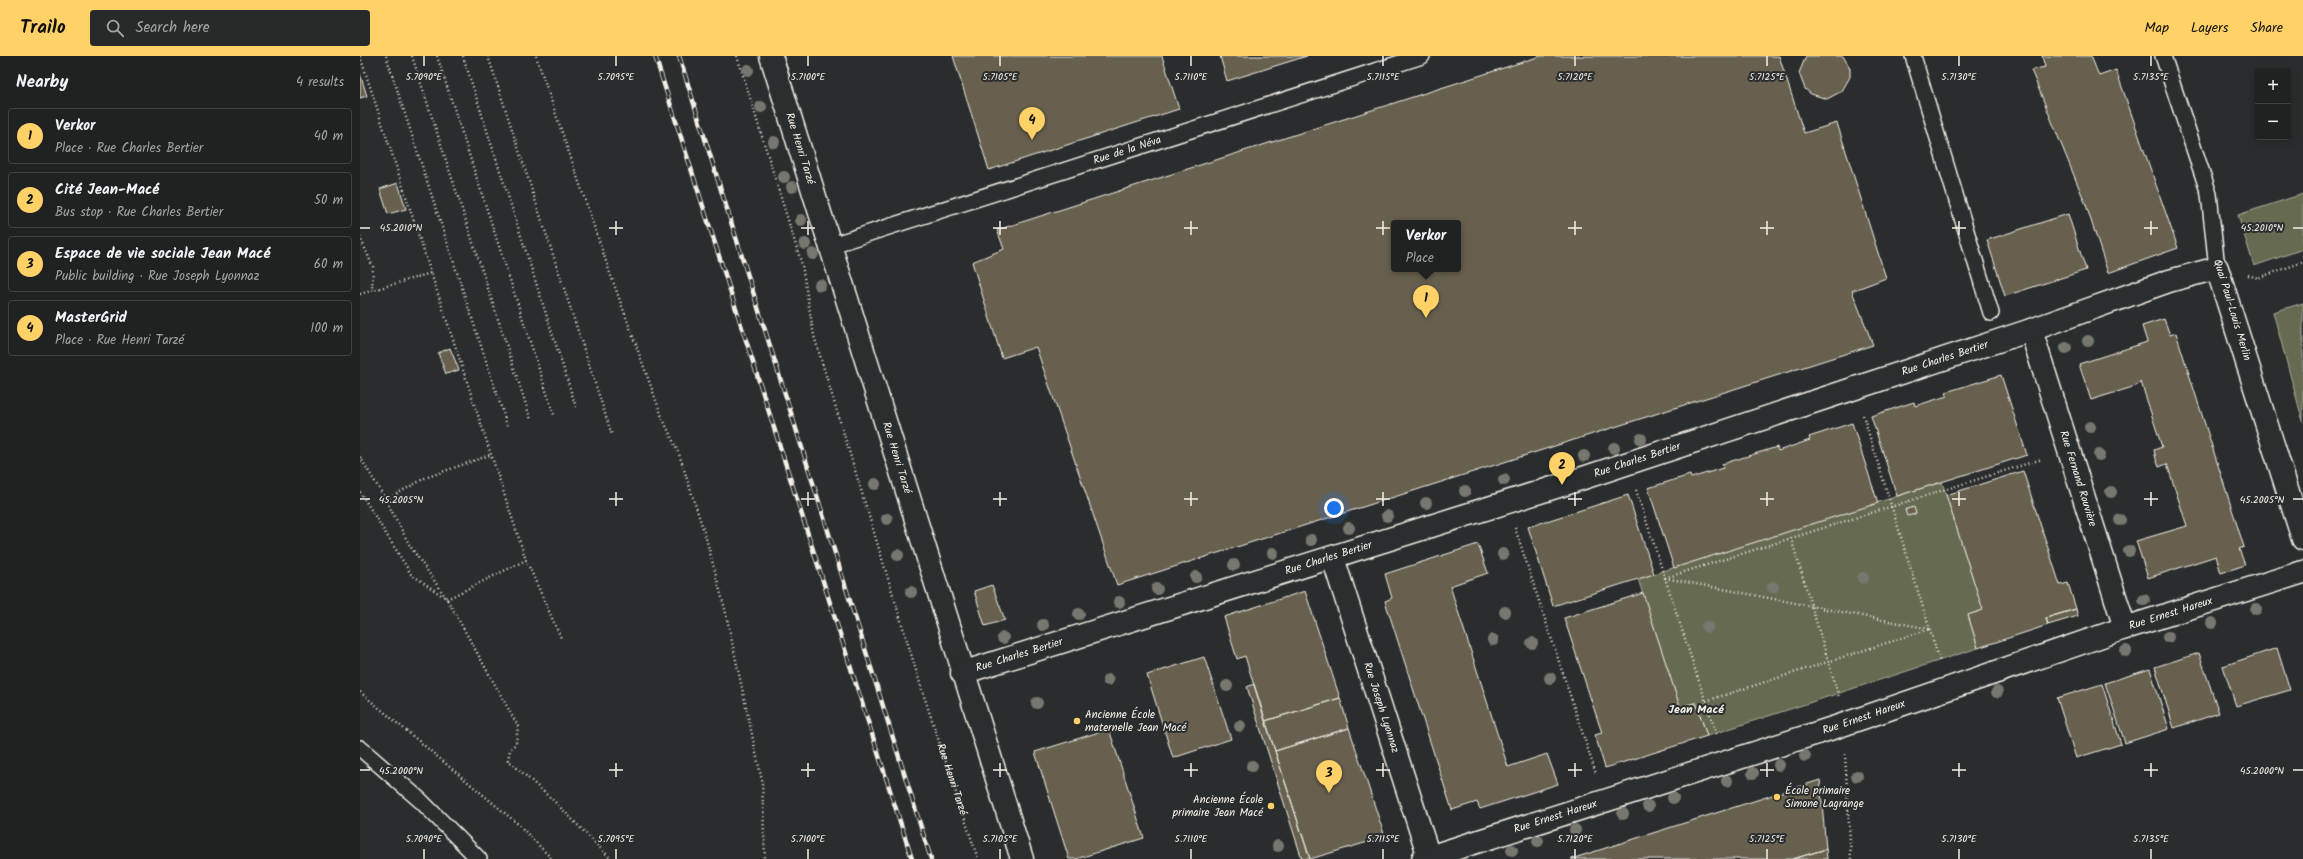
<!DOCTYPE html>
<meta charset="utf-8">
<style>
:root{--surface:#202222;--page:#282a2a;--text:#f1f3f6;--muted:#a2a4a5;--line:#3d3f40;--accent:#ffd166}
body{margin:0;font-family:Kalam,sans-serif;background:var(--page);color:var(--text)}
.controls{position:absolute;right:12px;top:12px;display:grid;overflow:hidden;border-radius:4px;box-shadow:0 2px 10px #0003}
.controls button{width:36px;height:36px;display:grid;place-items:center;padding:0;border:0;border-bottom:1px solid var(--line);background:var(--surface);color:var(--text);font:20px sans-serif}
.you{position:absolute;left:974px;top:452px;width:14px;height:14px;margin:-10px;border:3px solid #fff;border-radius:50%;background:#1a73e8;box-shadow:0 0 0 6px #1a73e833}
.badge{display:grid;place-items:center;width:26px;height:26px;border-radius:50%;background:var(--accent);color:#111;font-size:13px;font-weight:700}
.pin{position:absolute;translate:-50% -33px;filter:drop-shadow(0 1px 2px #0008)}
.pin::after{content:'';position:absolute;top:21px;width:14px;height:12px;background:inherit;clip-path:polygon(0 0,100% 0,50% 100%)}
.popup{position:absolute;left:1031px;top:164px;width:70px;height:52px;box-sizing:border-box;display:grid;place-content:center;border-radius:4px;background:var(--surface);filter:drop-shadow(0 1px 3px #0005);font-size:13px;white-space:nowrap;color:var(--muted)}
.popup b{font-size:15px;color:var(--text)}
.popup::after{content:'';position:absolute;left:50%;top:100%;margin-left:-8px;border:8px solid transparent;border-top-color:var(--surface)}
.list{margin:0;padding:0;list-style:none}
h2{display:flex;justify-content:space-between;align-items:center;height:52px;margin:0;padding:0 16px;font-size:17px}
h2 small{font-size:13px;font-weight:400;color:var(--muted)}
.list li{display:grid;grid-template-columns:26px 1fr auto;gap:12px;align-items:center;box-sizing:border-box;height:56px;margin:0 8px 8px;padding:0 8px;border:1px solid var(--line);border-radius:4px}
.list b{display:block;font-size:15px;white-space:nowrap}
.list p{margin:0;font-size:13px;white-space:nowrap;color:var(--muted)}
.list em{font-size:13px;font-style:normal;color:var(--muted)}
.icon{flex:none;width:22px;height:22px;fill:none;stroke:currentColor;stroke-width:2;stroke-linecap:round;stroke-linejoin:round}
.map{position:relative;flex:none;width:1943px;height:803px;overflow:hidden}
header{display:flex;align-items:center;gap:24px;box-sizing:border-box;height:56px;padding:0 20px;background:var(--accent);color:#111}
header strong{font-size:19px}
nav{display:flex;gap:22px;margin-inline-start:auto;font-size:14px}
.search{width:280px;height:36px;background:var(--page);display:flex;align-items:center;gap:10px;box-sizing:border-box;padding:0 14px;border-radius:4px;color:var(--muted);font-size:15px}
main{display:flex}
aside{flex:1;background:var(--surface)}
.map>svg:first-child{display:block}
.green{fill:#656b51;stroke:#acae9c}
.building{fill:#676050;stroke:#f4f1e8;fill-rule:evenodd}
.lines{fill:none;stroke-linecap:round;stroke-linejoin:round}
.service-casing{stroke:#f4f1e8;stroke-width:18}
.minor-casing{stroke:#f4f1e8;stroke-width:25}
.path{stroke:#f4f1e8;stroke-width:2.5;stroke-dasharray:1 3;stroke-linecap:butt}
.service{stroke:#2a2d2e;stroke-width:15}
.minor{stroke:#2a2d2e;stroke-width:22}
.rail-casing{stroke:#f4f1e8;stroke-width:4.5}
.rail{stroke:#2a2d2e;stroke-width:3;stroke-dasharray:9;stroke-linecap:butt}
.tree{fill:#76786f}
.ticks{fill:none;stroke:#f4f1e8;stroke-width:1.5}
.poi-dot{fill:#ffd166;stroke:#2a2d2e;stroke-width:1.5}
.labels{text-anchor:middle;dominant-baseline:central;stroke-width:4;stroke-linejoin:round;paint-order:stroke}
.street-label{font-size:11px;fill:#f4f1e8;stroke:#2a2d2e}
.poi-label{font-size:11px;fill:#f4f1e8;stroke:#2a2d2e;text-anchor:start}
.neighbourhood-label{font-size:12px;font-weight:bold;fill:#f4f1e8;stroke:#2a2d2e}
.ticks-label{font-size:10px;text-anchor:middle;fill:#f4f1e8;stroke:#2a2d2e;stroke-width:4;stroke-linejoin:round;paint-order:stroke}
</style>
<header>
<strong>Trailo</strong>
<div class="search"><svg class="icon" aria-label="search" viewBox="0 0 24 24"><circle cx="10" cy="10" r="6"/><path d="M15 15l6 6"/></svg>Search here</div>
<nav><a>Map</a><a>Layers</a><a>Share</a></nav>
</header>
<main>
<aside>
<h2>Nearby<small>4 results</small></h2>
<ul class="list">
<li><span class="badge">1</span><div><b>Verkor</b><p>Place · Rue Charles Bertier</p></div><em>40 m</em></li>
<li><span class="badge">2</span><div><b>Cité Jean-Macé</b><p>Bus stop · Rue Charles Bertier</p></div><em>50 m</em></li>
<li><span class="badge">3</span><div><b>Espace de vie sociale Jean Macé</b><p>Public building · Rue Joseph Lyonnaz</p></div><em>60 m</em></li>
<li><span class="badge">4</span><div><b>MasterGrid</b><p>Place · Rue Henri Tarzé</p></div><em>100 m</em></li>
</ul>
</aside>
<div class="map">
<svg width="1943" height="803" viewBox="0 0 1943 803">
<rect width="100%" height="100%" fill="#2a2d2e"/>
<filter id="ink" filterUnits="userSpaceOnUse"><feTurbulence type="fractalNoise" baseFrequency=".025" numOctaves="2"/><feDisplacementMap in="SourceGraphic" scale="8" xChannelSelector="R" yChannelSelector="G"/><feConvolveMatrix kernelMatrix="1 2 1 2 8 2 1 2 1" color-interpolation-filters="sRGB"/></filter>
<g filter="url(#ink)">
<path class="green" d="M1943,138v55l-49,17 -16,-51z
M1943,247v119l-30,-110z
M1582,426l41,128 -15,5 10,33 -271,88 -11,-34 -16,5 -42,-128z"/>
<path class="building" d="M593,0h209l17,53 -190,61z
M860,0h87l-80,25z
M1181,0h238l25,77 33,-10 49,155 -34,13 21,54 -756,240 -81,-238 -34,11 -30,-96 32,-13 -7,-19zM1034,167h64v46h-64z
M1446,0h37l7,12v9l-8,14 -15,8 -16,-5 -6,-5 -6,-16z
M1682,0h49l8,20 17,-6 62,178 -70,25 -22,-68 -55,-135 14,-3z
M0,18l7,22 -7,2z
M38,127l8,26 -18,5 -8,-25z
M1708,158l18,56 -81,26 -18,-56z
M1804,263l6,16 6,-2 68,214 -5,2 6,16 -24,8 -5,-17 -68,22 -12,-37 51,-15 -20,-62 -8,3 -3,-8 -2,-9 8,-3 -21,-65 -5,4 -45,14 -12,-36 68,-22 -5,-16z
M90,292l9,22 -13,4 -8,-21z
M1641,319l26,80 -130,41 -26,-80 43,-14 1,4 32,-10 -1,-4z
M1492,367l26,80 -204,65 -26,-80 42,-13 1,3 32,-10 -1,-4 55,-17 1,4 32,-11 -1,-3z
M1663,415l37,114 8,-2 8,26 -30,9 2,7 -70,23 -10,-33 15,-5 -37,-115z
M1268,439l26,79 -101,32 -25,-79z
M1554,451l2,7 -9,2 -2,-6z
M1118,488l10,29 -38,13 58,181 39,-13 11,30 -78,25 -3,-7 -25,8 -67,-209 7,-3 -7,-24z
M632,529l13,35 -20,6 -11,-35z
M945,535l35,107 -75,23 -20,-65 -8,3 -13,-42z
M1283,537l37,114 16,-4 11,33 -102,32 -10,-33 7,-2 -38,-115z
M1716,553l2,7 -30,9 -2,-7z
M1917,592l13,42 -54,16 -13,-40z
M1839,597l20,60 -45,15 -19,-61z
M844,601l27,82 -58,19 -26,-83z
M1790,613l19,60 -44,14 -20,-60z
M894,628l21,67 35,108h-8l-55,-172z
M1742,628l19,60 -45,14 -19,-60z
M980,642l9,30 -74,23 -10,-30z
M989,672l36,109 -75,22 -35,-108z
M749,673l35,109 -68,21h-7l-34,-107z
M1460,724l6,69 -33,10h-222z
M1466,793l1,10h-34z"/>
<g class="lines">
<g class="service-casing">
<g id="service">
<path d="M1553,0l78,257"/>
<path d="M1803,0l46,138 8,74"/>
<path id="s2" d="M472,189l590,-189"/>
<path d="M0,692l61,53 58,58"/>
</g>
</g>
<g class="minor-casing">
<g id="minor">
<path id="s3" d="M411,0l251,803"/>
<path id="s4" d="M1671,274l94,298"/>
<path id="s5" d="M973,502l96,299"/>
<path id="s6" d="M602,617l600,-188 469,-155 138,-49 48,-13 86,271"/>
<path id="s7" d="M1063,803l416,-133 286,-98 178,-56"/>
</g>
</g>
<g class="path">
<path d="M0,0l71,217"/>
<path d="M26,0l122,372"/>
<path d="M52,0l119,364"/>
<path d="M77,0l117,359"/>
<path d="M103,0l113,351"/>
<path d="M128,0l124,379"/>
<path d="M176,0l74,217 52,144 17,37 27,84 19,71 37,172 3,78"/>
<path id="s1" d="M377,0l65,209 12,71 109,357 55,166"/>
<path d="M0,181l13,30 -1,23"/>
<path d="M1888,219l10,3 45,-16"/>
<path d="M0,238l71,-21 95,287 35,78"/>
<path d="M1503,359l77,247"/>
<path d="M0,401l26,43 24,46 37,53 71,127 -2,17 -6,7 -2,10 46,41 57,58"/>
<path d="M1276,434l81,246"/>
<path d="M0,436l51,82 36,25 79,-39"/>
<path d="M26,444l39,-22 65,-23"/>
<path d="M1155,472l81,246"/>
<path d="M1431,482l48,159"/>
<path d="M1305,522l265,51 -224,72"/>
<path d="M1305,522l377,-119"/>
<path d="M0,636l158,132 34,35"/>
<path d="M1485,698l6,105"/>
</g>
<use href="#service" class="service"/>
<use href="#minor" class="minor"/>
<g class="rail-casing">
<path id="rail" d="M295,0l257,803
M319,0l252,803"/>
</g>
<use href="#rail" class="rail"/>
</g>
<g class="tree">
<circle cx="388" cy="14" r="6"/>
<circle cx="401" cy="51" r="6"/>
<circle cx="414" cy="86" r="6"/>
<circle cx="424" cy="121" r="6"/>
<circle cx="432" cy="131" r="6"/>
<circle cx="441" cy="164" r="6"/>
<circle cx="445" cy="188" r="6"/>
<circle cx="453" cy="198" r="6"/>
<circle cx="460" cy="229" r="6"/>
<circle cx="1728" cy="285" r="6"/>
<circle cx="1706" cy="292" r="6"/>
<circle cx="1730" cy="371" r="6"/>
<circle cx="1281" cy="383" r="6"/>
<circle cx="1254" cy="392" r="6"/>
<circle cx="1739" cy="399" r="6"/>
<circle cx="1224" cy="400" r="6"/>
<circle cx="1144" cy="424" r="6"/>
<circle cx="515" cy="428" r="6"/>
<circle cx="1105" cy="435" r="6"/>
<circle cx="1751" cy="436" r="6"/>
<circle cx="1066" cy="447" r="6"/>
<circle cx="1027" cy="460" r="6"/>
<circle cx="527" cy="463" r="6"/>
<circle cx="1760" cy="464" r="6"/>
<circle cx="989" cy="472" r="6"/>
<circle cx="951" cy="484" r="6"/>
<circle cx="1769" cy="495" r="6"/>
<circle cx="913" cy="497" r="6"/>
<circle cx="1143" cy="498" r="6"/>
<circle cx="538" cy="499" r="6"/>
<circle cx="874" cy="509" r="6"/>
<circle cx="836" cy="521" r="6"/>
<circle cx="1503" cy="522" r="6"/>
<circle cx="1413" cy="531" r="6"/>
<circle cx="797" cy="533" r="6"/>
<circle cx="551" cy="536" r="6"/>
<circle cx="1784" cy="544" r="6"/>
<circle cx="759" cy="546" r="6"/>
<circle cx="1896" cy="553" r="6"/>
<circle cx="1145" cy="556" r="6"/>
<circle cx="719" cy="558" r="6"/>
<circle cx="1852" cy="567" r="6"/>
<circle cx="683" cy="569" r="6"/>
<circle cx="1347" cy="571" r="6"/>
<circle cx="1808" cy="581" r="6"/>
<circle cx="643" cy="582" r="6"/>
<circle cx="1133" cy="584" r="6"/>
<circle cx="1172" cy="587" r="6"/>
<circle cx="1766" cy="595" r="6"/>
<circle cx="1190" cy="622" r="6"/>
<circle cx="748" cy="624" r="6"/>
<circle cx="867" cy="630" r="6"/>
<circle cx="1637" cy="636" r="6"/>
<circle cx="677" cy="647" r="6"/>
<circle cx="880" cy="670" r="6"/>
<circle cx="1445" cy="700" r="6"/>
<circle cx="1419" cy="709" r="6"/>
<circle cx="892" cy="710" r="6"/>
<circle cx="1393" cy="717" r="6"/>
<circle cx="1497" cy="720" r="6"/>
<circle cx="1367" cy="725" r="6"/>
<circle cx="1313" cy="742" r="6"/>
<circle cx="1288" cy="750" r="6"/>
<circle cx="1263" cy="758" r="6"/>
<circle cx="1215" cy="774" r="6"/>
<circle cx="1178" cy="785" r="6"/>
<circle cx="918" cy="790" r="6"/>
<circle cx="1152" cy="794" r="6"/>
</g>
</g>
<path class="ticks" d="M64,0v10M256,0v10M448,0v10M640,0v10M831,0v10M1023,0v10M1215,0v10M1407,0v10M1599,0v10M1791,0v10M256,165v14M448,165v14M640,165v14M831,165v14M1023,165v14M1215,165v14M1407,165v14M1599,165v14M1791,165v14M0,172h10M249,172h14M441,172h14M633,172h14M824,172h14M1016,172h14M1208,172h14M1400,172h14M1592,172h14M1784,172h14M1933,172h10M256,436v14M448,436v14M640,436v14M831,436v14M1023,436v14M1215,436v14M1407,436v14M1599,436v14M1791,436v14M0,443h10M249,443h14M441,443h14M633,443h14M824,443h14M1016,443h14M1208,443h14M1400,443h14M1592,443h14M1784,443h14M1933,443h10M256,707v14M448,707v14M640,707v14M831,707v14M1023,707v14M1215,707v14M1407,707v14M1599,707v14M1791,707v14M0,714h10M249,714h14M441,714h14M633,714h14M824,714h14M1016,714h14M1208,714h14M1400,714h14M1592,714h14M1784,714h14M1933,714h10M64,793v10M256,793v10M448,793v10M640,793v10M831,793v10M1023,793v10M1215,793v10M1407,793v10M1599,793v10M1791,793v10"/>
<g class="poi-dot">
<circle cx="717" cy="665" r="4"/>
<circle cx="1417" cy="741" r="4"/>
<circle cx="911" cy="750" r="4"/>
</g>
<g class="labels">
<g class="street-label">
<text stroke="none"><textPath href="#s3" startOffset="97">Rue Henri Tarzé</textPath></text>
<text stroke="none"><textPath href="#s2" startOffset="310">Rue de la Néva</textPath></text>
<text transform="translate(1872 254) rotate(73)">Quai Paul-Louis Merlin</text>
<text stroke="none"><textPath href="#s6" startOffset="1032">Rue Charles Bertier</textPath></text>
<text stroke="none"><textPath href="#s3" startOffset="421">Rue Henri Tarzé</textPath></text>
<text stroke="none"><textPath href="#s6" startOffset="708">Rue Charles Bertier</textPath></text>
<text stroke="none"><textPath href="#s4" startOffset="156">Rue Fernand Rouvière</textPath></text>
<text stroke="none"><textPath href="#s6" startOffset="384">Rue Charles Bertier</textPath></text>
<text stroke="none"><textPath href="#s7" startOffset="787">Rue Ernest Hareux</textPath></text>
<text stroke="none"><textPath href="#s6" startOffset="60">Rue Charles Bertier</textPath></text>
<text stroke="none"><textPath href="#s5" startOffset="157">Rue Joseph Lyonnaz</textPath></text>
<text stroke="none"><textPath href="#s7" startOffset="463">Rue Ernest Hareux</textPath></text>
<text stroke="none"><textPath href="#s1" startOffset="755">Rue Henri Tarzé</textPath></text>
<text stroke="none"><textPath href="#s7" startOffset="139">Rue Ernest Hareux</textPath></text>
</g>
<g class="poi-label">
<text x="725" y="659">Ancienne École<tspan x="725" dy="13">maternelle Jean Macé</tspan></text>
<text x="1425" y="735">École primaire<tspan x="1425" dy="13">Simone Lagrange</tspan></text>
<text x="903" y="744" text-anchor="end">Ancienne École<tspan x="903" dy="13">primaire Jean Macé</tspan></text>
</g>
<g class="neighbourhood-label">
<text x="1336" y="653">Jean Macé</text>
</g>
</g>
<g class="ticks-label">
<text x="64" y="24">5.7090°E</text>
<text x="256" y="24">5.7095°E</text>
<text x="448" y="24">5.7100°E</text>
<text x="640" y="24">5.7105°E</text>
<text x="831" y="24">5.7110°E</text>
<text x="1023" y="24">5.7115°E</text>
<text x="1215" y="24">5.7120°E</text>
<text x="1407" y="24">5.7125°E</text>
<text x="1599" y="24">5.7130°E</text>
<text x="1791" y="24">5.7135°E</text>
<text x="41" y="175">45.2010°N</text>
<text x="1902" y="175">45.2010°N</text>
<text x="41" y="447">45.2005°N</text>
<text x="1902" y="447">45.2005°N</text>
<text x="41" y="718">45.2000°N</text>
<text x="1902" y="718">45.2000°N</text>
<text x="64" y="786">5.7090°E</text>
<text x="256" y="786">5.7095°E</text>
<text x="448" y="786">5.7100°E</text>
<text x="640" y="786">5.7105°E</text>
<text x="831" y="786">5.7110°E</text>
<text x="1023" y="786">5.7115°E</text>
<text x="1215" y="786">5.7120°E</text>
<text x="1407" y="786">5.7125°E</text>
<text x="1599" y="786">5.7130°E</text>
<text x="1791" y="786">5.7135°E</text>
</g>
</svg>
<div class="controls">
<button>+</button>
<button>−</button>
</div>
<div class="you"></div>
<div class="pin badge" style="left:1066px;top:262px">1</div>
<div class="popup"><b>Verkor</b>Place</div>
<div class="pin badge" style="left:1202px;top:429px">2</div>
<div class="pin badge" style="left:969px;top:737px">3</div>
<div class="pin badge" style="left:672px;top:84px">4</div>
</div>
</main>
